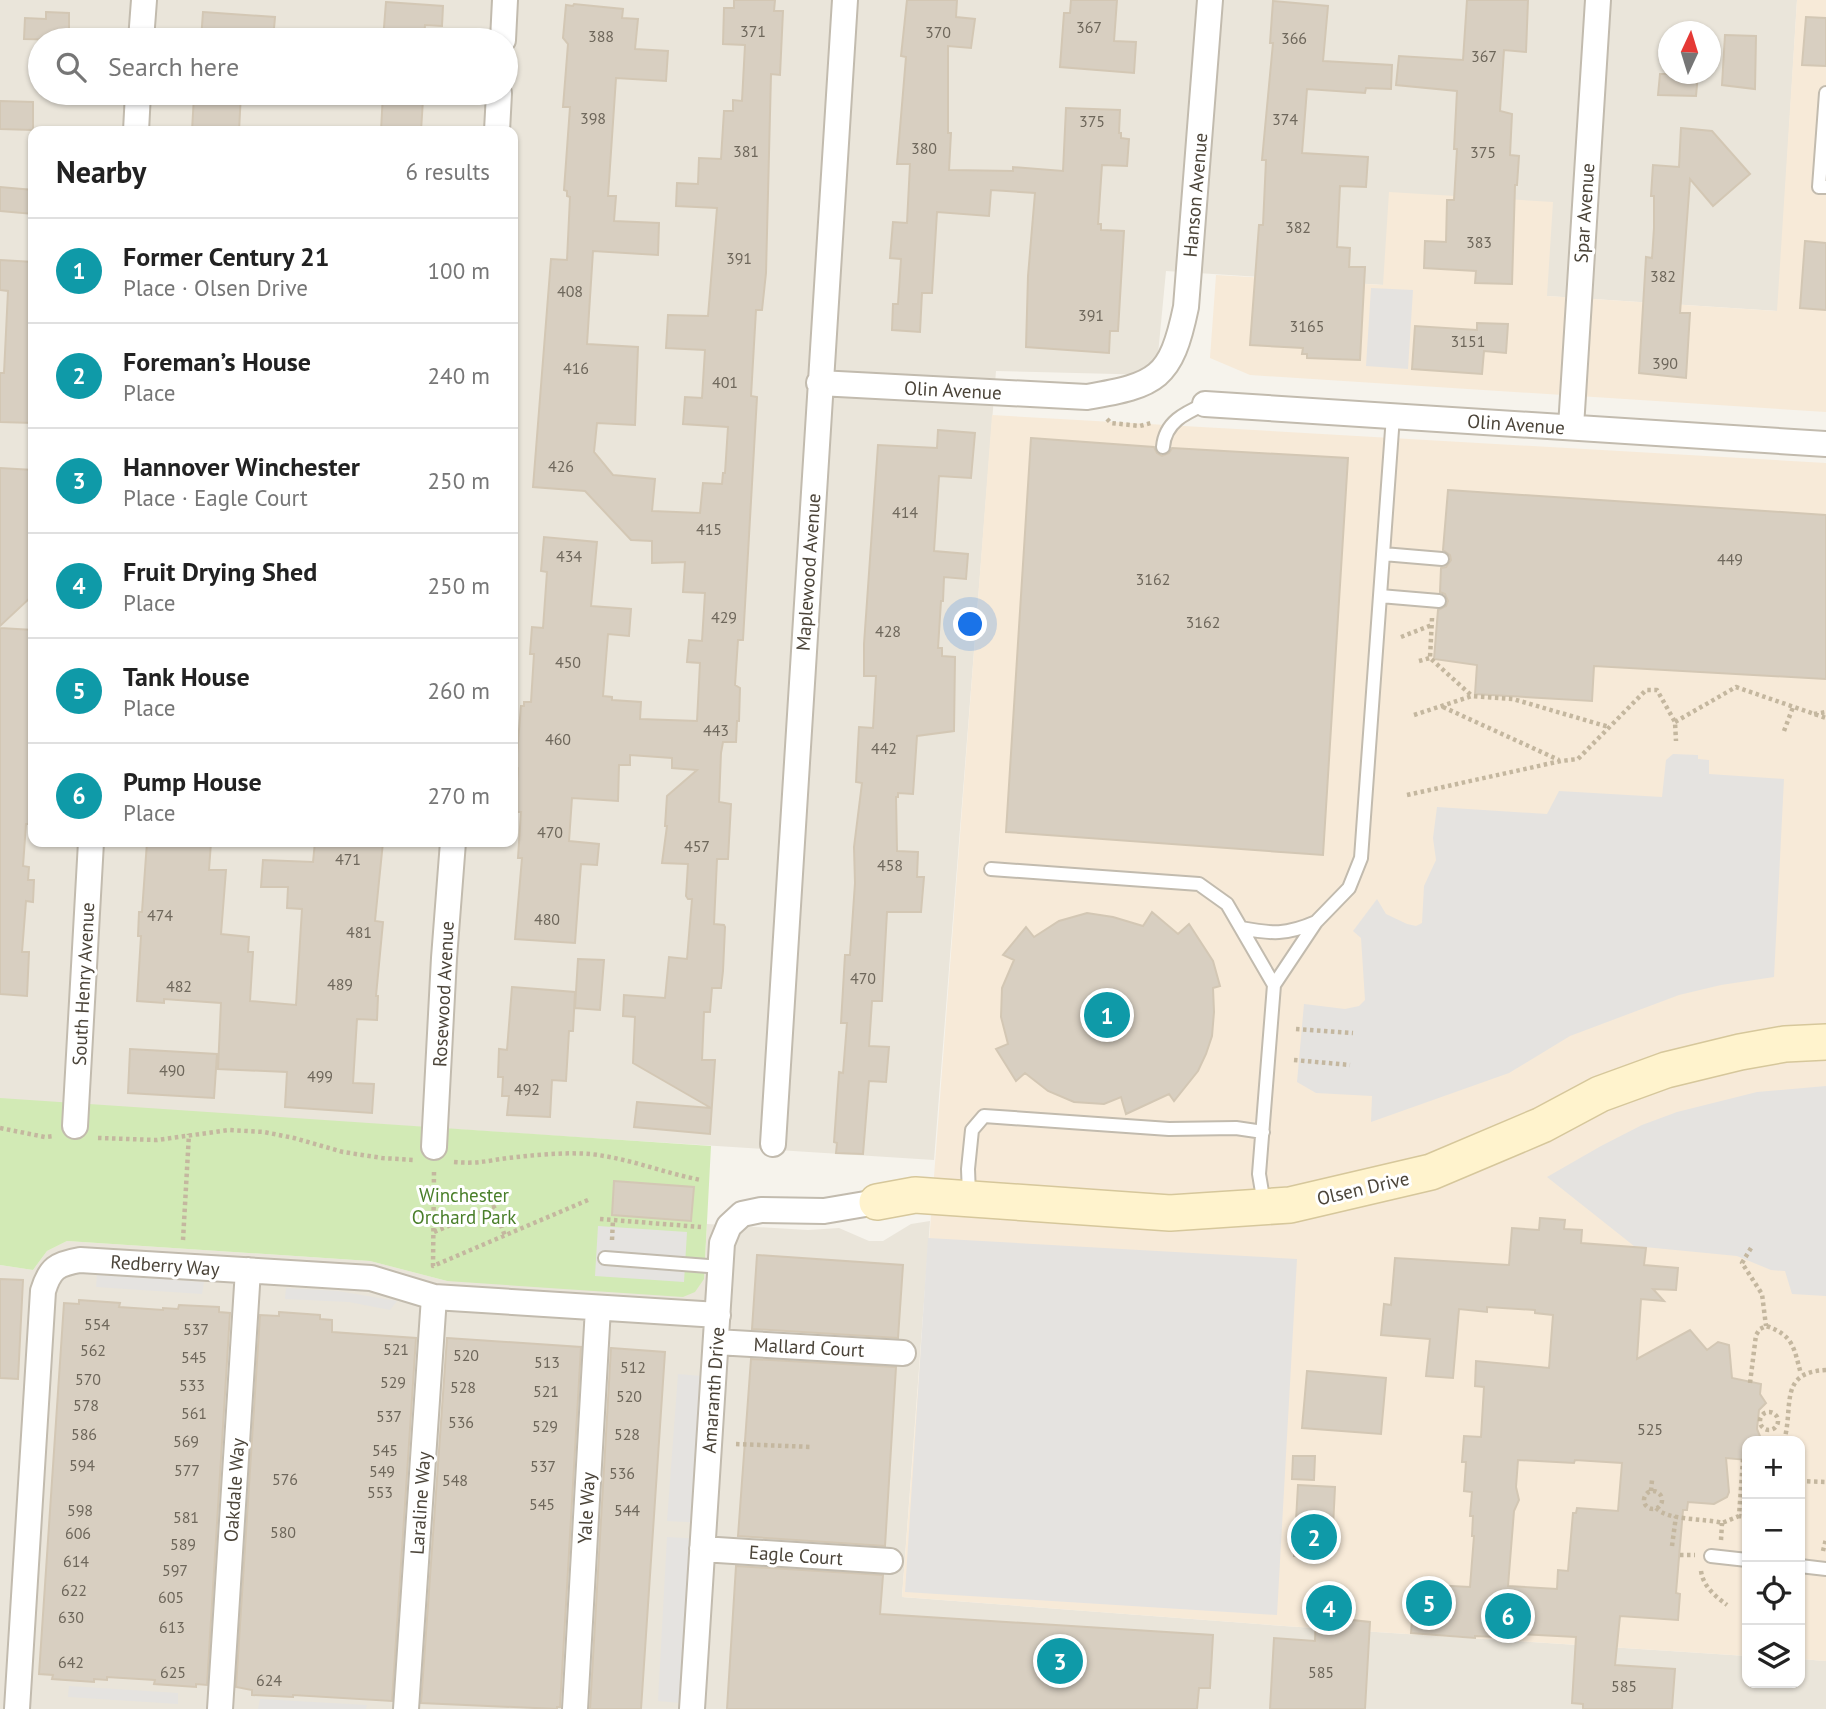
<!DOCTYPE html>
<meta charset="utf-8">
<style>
:root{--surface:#fff;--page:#f6f6f6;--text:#222;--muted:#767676;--line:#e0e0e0;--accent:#1a73e8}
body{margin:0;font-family:"PT Sans",sans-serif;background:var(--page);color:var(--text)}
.controls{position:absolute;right:21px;bottom:21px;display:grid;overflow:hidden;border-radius:14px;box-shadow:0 2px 5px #0004}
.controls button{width:63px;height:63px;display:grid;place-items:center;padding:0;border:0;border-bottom:2px solid var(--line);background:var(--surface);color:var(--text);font:35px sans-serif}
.compass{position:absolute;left:1658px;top:21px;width:63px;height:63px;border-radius:50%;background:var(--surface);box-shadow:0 2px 5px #0004;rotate:4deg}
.you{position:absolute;left:971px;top:625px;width:24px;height:24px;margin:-18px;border:5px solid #fff;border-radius:50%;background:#1a73e8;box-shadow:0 0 0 10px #1a73e833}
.badge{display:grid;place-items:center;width:46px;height:46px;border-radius:50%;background:var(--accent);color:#fff;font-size:23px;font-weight:700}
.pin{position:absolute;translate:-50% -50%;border:4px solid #fff;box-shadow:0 2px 7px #0006}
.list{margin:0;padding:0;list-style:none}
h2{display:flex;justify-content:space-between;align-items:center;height:91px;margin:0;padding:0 28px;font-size:30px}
h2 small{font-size:23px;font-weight:400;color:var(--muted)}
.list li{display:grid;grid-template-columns:46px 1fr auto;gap:21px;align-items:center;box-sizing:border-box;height:105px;padding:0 28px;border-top:2px solid var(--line)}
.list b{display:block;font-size:26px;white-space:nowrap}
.list p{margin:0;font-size:23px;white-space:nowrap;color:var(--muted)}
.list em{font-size:23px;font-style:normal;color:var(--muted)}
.icon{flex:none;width:38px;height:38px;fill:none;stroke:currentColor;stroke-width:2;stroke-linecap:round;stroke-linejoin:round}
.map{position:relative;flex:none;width:1826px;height:1709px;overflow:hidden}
.search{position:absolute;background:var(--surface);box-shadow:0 2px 5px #0004;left:28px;top:28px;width:490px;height:77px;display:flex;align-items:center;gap:18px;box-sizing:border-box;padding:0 24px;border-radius:38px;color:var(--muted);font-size:26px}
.panel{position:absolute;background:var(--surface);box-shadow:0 2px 5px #0004;left:28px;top:126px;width:490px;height:721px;border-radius:14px}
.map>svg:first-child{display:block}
.residential{fill:#eae5da;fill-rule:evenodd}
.commercial{fill:#f7ead8}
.green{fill:#d2eab5}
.parking{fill:#e5e3e0}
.building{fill:#d8cfc1;stroke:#d3c7b4;stroke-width:2;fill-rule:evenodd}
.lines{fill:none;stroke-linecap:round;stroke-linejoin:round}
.lane-casing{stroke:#c2bbae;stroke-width:16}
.street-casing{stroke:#c2bbae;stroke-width:28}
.secondary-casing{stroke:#d6c79b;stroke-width:38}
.path{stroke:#c4b79f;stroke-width:4.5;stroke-dasharray:3.5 3.5;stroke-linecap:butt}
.lane{stroke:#fff;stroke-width:12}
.street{stroke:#fff;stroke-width:24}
.secondary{stroke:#fff3cd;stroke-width:35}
.labels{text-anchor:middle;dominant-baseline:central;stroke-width:6;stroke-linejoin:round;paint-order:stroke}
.number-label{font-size:16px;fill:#6e675b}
.street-label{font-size:19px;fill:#4b4439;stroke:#fff}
.park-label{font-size:19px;fill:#4a7f2a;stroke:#fff}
</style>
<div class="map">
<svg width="1826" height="1709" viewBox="0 0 1826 1709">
<rect width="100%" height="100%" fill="#f6f3ec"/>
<path class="residential" d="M0,0h1797l-19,311 -231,-15 -157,-104 -6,93 -218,-14 -10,104 -160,-4 -62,789 -934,-60zM1668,32h42v42h-42zM40,40h466v53h-466zM33,131h480v711h-480z
M930,1221l-28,376 382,29 463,30v27h53v-24l26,2v48h-1826v-444l33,5 14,-19 20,-10 303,20 77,20 257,-2 3,-55 101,6 31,-2 30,13h14l28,-17z"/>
<path class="commercial" d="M1797,0h29v412l-576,-37 -40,-17 6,-83 167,10 6,-93 164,10 -6,94 230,15z
M992,415l834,48v1198l-26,-2v-218h-53v215l-463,-30 -382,-29z"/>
<path class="green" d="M0,1098l711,48 -7,133 -9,13 -12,5 -236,-16 -77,-20 -303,-20 -20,10 -14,19 -33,-5z"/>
<path class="parking" d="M1371,288l42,2 -5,79 -42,-3z
M1673,754l25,1v4l11,1v14l75,5 -10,198 -53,8 -42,10 -109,41 -61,37 -138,49 1,-26 -56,-3 -19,-11 7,-78 41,5 14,-3 6,-6 -4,-62 -8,-7 24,-32 9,15 21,10 9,2 6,-3 2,-37 12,-26 -3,-22 4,-31 110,7 12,-23 103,6 4,-37z
M1826,1086v210l-34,-2 -7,-23 -14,-1 -34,-14 -103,-10 -87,-69 54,-31 41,-21 35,-13 80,-20z
M598,1226l89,6 -3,50 -89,-6z
M928,1238l369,21 -20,356 -372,-23z
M97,1275l107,7 -2,12 -106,-7z
M286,1288l52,3 59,10 -7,9 -41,-8 -64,-3z
M678,1374l35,3 -9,146 -37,-2z
M667,1537l36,2 -11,165 -34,-3z
M69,1686l109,7v11l-110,-7z
M260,1699l107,6 -1,4h-108z"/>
<path class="building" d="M734,0h41l-1,11h9l-3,64 -9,-1 -5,199 -4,37h-6l-5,86 6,1 -3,52 -11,191h-5l-3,45 5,3 -1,33h-2l-1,21h-13l-2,11 -2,49 12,2 -3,55h-11l-3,65 10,1 1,2 -2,44 -2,17h-9l-2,24h-6l-2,48h13l-5,74 -76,-7 3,-25 74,6 -78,-45 2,-46 -12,-1 1,-21 41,3 4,-41 18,2 5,-60h-4l-2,-3 2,-32 -26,-1 5,-37h-2l2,-30 30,-26 -25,-2v-10l-42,-3v10h-11l-1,36 -46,-3 -3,43 30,3 -2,21 -16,-1 -6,79 -60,-4 7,-81h-4l3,-46h-6l3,-44 -2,-1 5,-61h3v-4h7l3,-48h-4l2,-27 11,1 4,-56 -6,-1 3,-34 53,5 -6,64 40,3 -2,27 -21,-2 -5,62 9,1v3l29,2 -1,17 57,2 3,-58 -13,-1 2,-22 13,1 3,-48 -22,-1 2,-30 -33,1v-22l-21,-1 -46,-49 -52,-4 18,-228 16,1 3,-63 -3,-1v-5l-3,-1 6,-83h-7l5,-63 -5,-6 3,-33 7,1 1,-2 49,5 -1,9 16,1 -3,30 33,2 -2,30 -50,-3 -8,118h8l-2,25 45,2 -1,32 -65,-4 -6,93 51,3 -3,78 -38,-2 -3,29 19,23 42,4 -3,32 48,2 3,-30 19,1 1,-11h2l3,-46 -45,-3 2,-27 17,1 3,-48 -39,-2 2,-33 40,1 9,-108 -41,-2 1,-23 21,1 1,-26 22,1 3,-48h9v-11l9,1 3,-56 -22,-1 1,-36h10z
M907,0h50l-1,17 19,2 -4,29 -23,-2v87h3l-2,37 64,1v-4l50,4 3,-63 54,2 -1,23h2v5l8,1 -2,27 -25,-1 -4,59h3v6l23,1 -6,100h-8l-1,22 -83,-6 2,-71 7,-83 -44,-3 -2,26 -52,-4 -5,81h-10l-2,39 -28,-2 1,-26h5l3,-45 -11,-1 3,-36 14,1 3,-59h-13l9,-107 -5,-1z
M1071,0h46l-3,41 22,1 -2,31 -74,-6 4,-54h6z
M1467,0h61l-2,52 -22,-2 -4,61 12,3 -2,41 9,1 -2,29h-2l-3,99 -37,-1 1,-12 -52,-3 1,-27 21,1 1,-42h7l3,-51h-3l3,-58 -61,-6 3,-29 64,4z
M1273,1l55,5 -5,55 69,4 -1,24 -25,-1 -1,5 -58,-4 -5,64 66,4 -2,30 -26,-1 -3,61 13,1 -1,19h16l-5,93 -53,-2v-4h-5l1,-6 -53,-3 9,-120h4l3,-65h-4l11,-117h-3z
M386,2l57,4 -1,20 -17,-1 -1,15h-41z
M46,12l23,1v27l-45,-1 1,-21 21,1z
M203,12l72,5 -2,23h-72z
M1806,17l20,1v48l-24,-1z
M1725,35l31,1 -1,53 -33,-4z
M1660,74h38l-2,22 -38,-1z
M207,93h34l-2,38h-47l2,-35h13z
M383,93h31l-1,6h10l-2,32h-40z
M0,101l33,1v28l-33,-1z
M1681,128l31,3 38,43 -37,32 -23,-27 -10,134h10l-4,65 -47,-5 7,-116 6,1 2,-30v-32h-3l2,-31 26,2z
M0,187l33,3v24l-33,-3z
M1805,241l21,2v67l-26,-2z
M0,260l33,2v71h-3l3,90 -33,-1v-49h4l4,-82 -8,-1z
M1477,323l31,1 -2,29 -22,-2 -2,23 -70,-5 3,-43 62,4z
M938,430l37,3 -4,45 -32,-2 -5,75 34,3 -2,25 -22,-2 -1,24h-2l-3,47h4v8l13,1 -1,74 -37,5 -4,58 -15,-1v4h-2l1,54 21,1 -1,25h7l-3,35h-34l-5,89h-10l-3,45 20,1 -3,35 -17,-1 -6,73 -27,-1 1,-10 -3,-1 5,-70 4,1 4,-50h-6l4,-68h5l5,-72 -1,-36 8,-64 -6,-1 3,-55 14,1 3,-52h-12v-32l14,-199 59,3z
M1031,438l123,9 3,6 5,3 7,-3 3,-5 176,10 -25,397 -317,-23z
M0,468l33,2v125l-33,31z
M1448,490l378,25v164l-232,-13 -2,35 -117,-7 2,-29 -43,-6 4,-49 8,-4 2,-5 -3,-7 -5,-2 1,-24 5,-1 5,-7 -1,-5 -7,-5z
M0,628l33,2v194h-7l-3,42 6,1 -1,13h6l-1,22 -7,-1 -4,51h7l-2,44 -27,-2z
M147,842h64l-2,28h17l-5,64 28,3 -1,15h5l-3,49 46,4 6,-96 -15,-1 1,-21h-27l2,-27 50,2 2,-20h68l-8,79 8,1 -7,74h2l-1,24 -20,-1 -4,64 21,1 -2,29 -87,-6 2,-35 -69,-3 3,-66 -57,-4v4l-27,-2 4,-65h-3l1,-24h3z
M1152,912l26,22 11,-10 24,37 7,25 -7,2 1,24 -2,24 -6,18 -8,17 -24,30 -5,-7 -43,20 -5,-17 -17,7 -30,-2 -26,-11 -23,-18 -9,8 -20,-32 12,-5 -7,-27 1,-29 12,-28 -11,-5 23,-28 8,10 25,-16 28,-8 26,4 30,9z
M578,959l26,1 -4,50 -25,-2z
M512,987l63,5 -2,39h-4l-3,50 -14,-1 -2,37 -43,-2 2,-19h-7l1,-19h-5l1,-28 8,1z
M130,1049l87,5 -3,44 -86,-5z
M614,1181l80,6 -3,34 -79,-6z
M1540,1218l25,2 -1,9 18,1 -1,13 65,5 -2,17 34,3 -2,22 -23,-1 11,12 -23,-2 -4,60 53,-29 17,20 11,-8 11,3 3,33 29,6 -1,10 6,9 -7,7 -2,19 5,12h-15v19l-21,-2 3,34 -2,5 -13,7 -26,-2 -1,8h-4l-7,83 4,1 -2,26 -58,-4 -5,49 60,4 -3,40h-89v-5l-11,-1 4,-66 -55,-3v4l-46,-2v2l-64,-5 4,-49 55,3 4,-51h-2l1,-20h-3l2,-24 -8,-1 2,-29h-4l2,-26 17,1 3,-50 -9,-1 1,-25 73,7 4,-53 -18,-2v-3l-48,-3v5l-28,-3 -6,69 -27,-2 4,-37 -49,-4 3,-31 7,1 4,-47 114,7 3,-37 27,2zM1518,1460l56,3 1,-3 47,3 -4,48 -41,-3 -1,5h-3l-5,58 -10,-1 -1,19 -49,-3 6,-75 5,-11 -3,-13z
M757,1255l146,10 -5,73 -146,-9z
M0,1279l23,1 -5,99 -18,-1z
M79,1300l41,3 -1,4 44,3v-2l15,1 1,-4 40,2v5l11,1 -23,372 -11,-1v3l-42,-3 1,-4 -48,-3v3l-13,-1v3l-42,-3 1,-4 -14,-1 25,-371 15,1z
M279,1312l41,3v4l12,1v12l84,6 -24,363 -99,-6v2l-41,-2v-5l-16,-3 24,-372 19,1z
M447,1338l134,9 -21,360h-3v2l-136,-6z
M611,1348l54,4 -24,357h-51z
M751,1359l145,8 -11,179 -147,-10z
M1307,1371l79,7 -5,56 -79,-6z
M1293,1456h22l-1,24 -22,-1z
M1298,1485l37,2 -3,60h-8v10l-30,-1z
M736,1566l147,9 -3,39 333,21 -3,53h-11l-2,21h-470z
M1317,1590l27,2 -1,27 27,3 -5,87h-95l4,-71 41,3z"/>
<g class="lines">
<g class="lane-casing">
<path id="lane" d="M1826,93l-7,94h7
M1163,447c2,-25 22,-34 42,-43
M1383,554l59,5
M1380,596l59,5
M991,869l208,15 28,20 47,81
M1241,928c31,6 45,7 75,-6
M969,1195l-1,-26 4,-39 12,-14 185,13 67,-1 27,4
M1264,1204l-5,-30 15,-189 42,-63 33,-34 12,-30 32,-442
M605,1258l116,9
M1711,1556l36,4
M1800,1566l26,3"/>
</g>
<g class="street-casing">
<path id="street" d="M141,40l3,-40
M503,40l2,-40
M136,131l2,-38
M497,131l2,-38
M819,383l268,14c70,-12 84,-18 99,-90l24,-307
M1205,404l621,40
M1571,427l27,-427
M75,1126l16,-284
M773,1144l72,-1144
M434,1147l10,-189 9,-116
M716,1342l187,11
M702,1549l188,12
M17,1709l26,-418c7,-23 14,-27 37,-31l291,18 63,19 284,18
M220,1709l28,-439
M406,1709l28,-412
M575,1709l23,-401
M692,1709l30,-466 7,-17 13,-12 19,-4 63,1 53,-9"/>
</g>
<g class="secondary-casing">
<path id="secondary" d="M877,1202l38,-7 255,18 120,-8 141,-33 111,-47 58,-31 66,-24 74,-18 45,-8 41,-2"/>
</g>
<path class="path" d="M1107,419l4,4 29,3 11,-3
M1432,618l-2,40 42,38
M1401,637l31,-12
M1419,661l11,-3
M1443,707l116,53
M1814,714l12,-2
M1414,715l58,-19 41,3 96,28
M1675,722l61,-35 90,31
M1784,731l9,-24
M1407,795l154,-34 17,-2 68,-69h11l18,32 1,19
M1296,1029l57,4
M1294,1060l56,5
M0,1128l45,9 9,-1
M98,1138l59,2 72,-10 35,2 30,6 49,14 39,6 32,2
M454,1162c23,2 32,-1 54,-4 27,-3 55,-6 82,-4 38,4 74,19 111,26
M434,1172l-1,94 155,-66
M600,1219l101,8
M434,1232l60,-25 11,29
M183,1240l6,-106
M612,1240l1,-20
M1751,1248l-9,15 20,31 4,32
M1750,1383l6,-48 4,-6 6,-3c28,9 28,23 35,48
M1760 1421a9 9 0 1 1 18 0a9 9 0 1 1-18 0Z
M1784,1441c10,-35 -6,-69 42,-71
M736,1444l76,3
M1743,1459l-4,57 8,1
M1800,1481l26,1
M1651,1491l1,-11
M1644 1500a9 9 0 1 1 18 0a9 9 0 1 1-18 0Z
M1656,1508c12,13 48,10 66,15l17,-7
M1721,1540l1,-17
M1672,1546l4,-30
M1823,1551l3,-12
M1680,1555h15
M1701,1571c2,15 14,25 26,34"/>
<use href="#lane" class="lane"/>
<use href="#street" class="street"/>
<use href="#secondary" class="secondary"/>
</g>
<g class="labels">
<g class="number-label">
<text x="1089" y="27">367</text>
<text x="753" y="31">371</text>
<text x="938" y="32">370</text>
<text x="601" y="36">388</text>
<text x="1294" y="38">366</text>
<text x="1484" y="56">367</text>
<text x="593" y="118">398</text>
<text x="1285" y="119">374</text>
<text x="1092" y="121">375</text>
<text x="924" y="148">380</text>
<text x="746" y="151">381</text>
<text x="1483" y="152">375</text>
<text x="1298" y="227">382</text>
<text x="1479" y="242">383</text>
<text x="739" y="258">391</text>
<text x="1663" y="276">382</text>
<text x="570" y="291">408</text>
<text x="1091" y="315">391</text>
<text x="1307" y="326">3165</text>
<text x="1468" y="341">3151</text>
<text x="1665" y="363">390</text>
<text x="576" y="368">416</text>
<text x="725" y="382">401</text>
<text x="561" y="466">426</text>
<text x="905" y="512">414</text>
<text x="709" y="529">415</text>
<text x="569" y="556">434</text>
<text x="1730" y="559">449</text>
<text x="1153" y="579">3162</text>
<text x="724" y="617">429</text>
<text x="1203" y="622">3162</text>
<text x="888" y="631">428</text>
<text x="568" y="662">450</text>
<text x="716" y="730">443</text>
<text x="558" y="739">460</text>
<text x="884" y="748">442</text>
<text x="550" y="832">470</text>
<text x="697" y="846">457</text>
<text x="348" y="859">471</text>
<text x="890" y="865">458</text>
<text x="160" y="915">474</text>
<text x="547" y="919">480</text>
<text x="359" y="932">481</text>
<text x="863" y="978">470</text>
<text x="340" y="984">489</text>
<text x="179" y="986">482</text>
<text x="172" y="1070">490</text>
<text x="320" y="1076">499</text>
<text x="527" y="1089">492</text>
<text x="97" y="1324">554</text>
<text x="196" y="1329">537</text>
<text x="396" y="1349">521</text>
<text x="93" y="1350">562</text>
<text x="466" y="1355">520</text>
<text x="194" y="1357">545</text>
<text x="547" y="1362">513</text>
<text x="633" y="1367">512</text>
<text x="88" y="1379">570</text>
<text x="393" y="1382">529</text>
<text x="192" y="1385">533</text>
<text x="463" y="1387">528</text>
<text x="546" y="1391">521</text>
<text x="629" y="1396">520</text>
<text x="86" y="1405">578</text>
<text x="194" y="1413">561</text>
<text x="389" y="1416">537</text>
<text x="461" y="1422">536</text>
<text x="545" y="1426">529</text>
<text x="1650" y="1429">525</text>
<text x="84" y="1434">586</text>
<text x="627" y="1434">528</text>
<text x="186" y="1441">569</text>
<text x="385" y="1450">545</text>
<text x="82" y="1465">594</text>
<text x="543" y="1466">537</text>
<text x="187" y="1470">577</text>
<text x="382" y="1471">549</text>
<text x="622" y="1473">536</text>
<text x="285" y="1479">576</text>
<text x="455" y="1480">548</text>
<text x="380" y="1492">553</text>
<text x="542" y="1504">545</text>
<text x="80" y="1510">598</text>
<text x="627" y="1510">544</text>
<text x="186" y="1517">581</text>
<text x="283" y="1532">580</text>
<text x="78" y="1533">606</text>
<text x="183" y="1544">589</text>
<text x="76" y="1561">614</text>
<text x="175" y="1570">597</text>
<text x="74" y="1590">622</text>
<text x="171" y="1597">605</text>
<text x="71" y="1617">630</text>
<text x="172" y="1627">613</text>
<text x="71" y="1662">642</text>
<text x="173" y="1672">625</text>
<text x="1321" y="1672">585</text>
<text x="269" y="1680">624</text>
<text x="1624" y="1686">585</text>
</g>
<g class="street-label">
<text transform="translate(1195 195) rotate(-85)">Hanson Avenue</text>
<text transform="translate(1584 213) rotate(-86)">Spar Avenue</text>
<text transform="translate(953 390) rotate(3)">Olin Avenue</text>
<text transform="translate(1516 424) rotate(4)">Olin Avenue</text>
<text transform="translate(808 572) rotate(-86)">Maplewood Avenue</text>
<text transform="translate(83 984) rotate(-87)">South Henry Avenue</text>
<text transform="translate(443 994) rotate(-87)">Rosewood Avenue</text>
<text transform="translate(1363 1188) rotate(-13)">Olsen Drive</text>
<text transform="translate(165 1265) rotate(4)">Redberry Way</text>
<text transform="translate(809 1347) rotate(3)">Mallard Court</text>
<text transform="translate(713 1390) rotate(-86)">Amaranth Drive</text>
<text transform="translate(234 1490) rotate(-86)">Oakdale Way</text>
<text transform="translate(420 1503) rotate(-86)">Laraline Way</text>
<text transform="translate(586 1508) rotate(-87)">Yale Way</text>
<text transform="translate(796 1555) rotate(4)">Eagle Court</text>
</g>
<g class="park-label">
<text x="464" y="1195">Winchester<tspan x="464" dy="22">Orchard Park</tspan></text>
</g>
</g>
</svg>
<div class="controls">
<button>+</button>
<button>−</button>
<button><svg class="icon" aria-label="locate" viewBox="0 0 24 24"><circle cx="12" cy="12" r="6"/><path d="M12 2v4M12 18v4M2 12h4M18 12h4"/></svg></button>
<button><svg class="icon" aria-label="layers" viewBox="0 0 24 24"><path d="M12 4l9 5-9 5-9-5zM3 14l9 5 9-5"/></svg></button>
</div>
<svg class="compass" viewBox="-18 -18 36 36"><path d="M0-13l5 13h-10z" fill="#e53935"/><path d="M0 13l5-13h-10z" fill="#767676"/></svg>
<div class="you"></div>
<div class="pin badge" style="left:1107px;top:1015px;background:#0f9aa8">1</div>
<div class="pin badge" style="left:1314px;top:1537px;background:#0f9aa8">2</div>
<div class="pin badge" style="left:1060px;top:1661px;background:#0f9aa8">3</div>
<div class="pin badge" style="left:1329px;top:1608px;background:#0f9aa8">4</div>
<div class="pin badge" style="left:1429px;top:1603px;background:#0f9aa8">5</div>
<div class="pin badge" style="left:1508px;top:1616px;background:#0f9aa8">6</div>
<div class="search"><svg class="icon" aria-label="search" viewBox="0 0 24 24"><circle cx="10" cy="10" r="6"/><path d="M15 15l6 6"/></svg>Search here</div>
<section class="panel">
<h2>Nearby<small>6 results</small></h2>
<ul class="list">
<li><span class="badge" style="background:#0f9aa8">1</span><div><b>Former Century 21</b><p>Place · Olsen Drive</p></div><em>100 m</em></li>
<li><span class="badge" style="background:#0f9aa8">2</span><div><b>Foreman’s House</b><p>Place</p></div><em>240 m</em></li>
<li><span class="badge" style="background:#0f9aa8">3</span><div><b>Hannover Winchester</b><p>Place · Eagle Court</p></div><em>250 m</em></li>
<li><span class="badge" style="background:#0f9aa8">4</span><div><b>Fruit Drying Shed</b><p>Place</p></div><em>250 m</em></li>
<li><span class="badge" style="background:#0f9aa8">5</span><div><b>Tank House</b><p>Place</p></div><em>260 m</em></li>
<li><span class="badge" style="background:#0f9aa8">6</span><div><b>Pump House</b><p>Place</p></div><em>270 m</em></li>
</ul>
</section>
</div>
